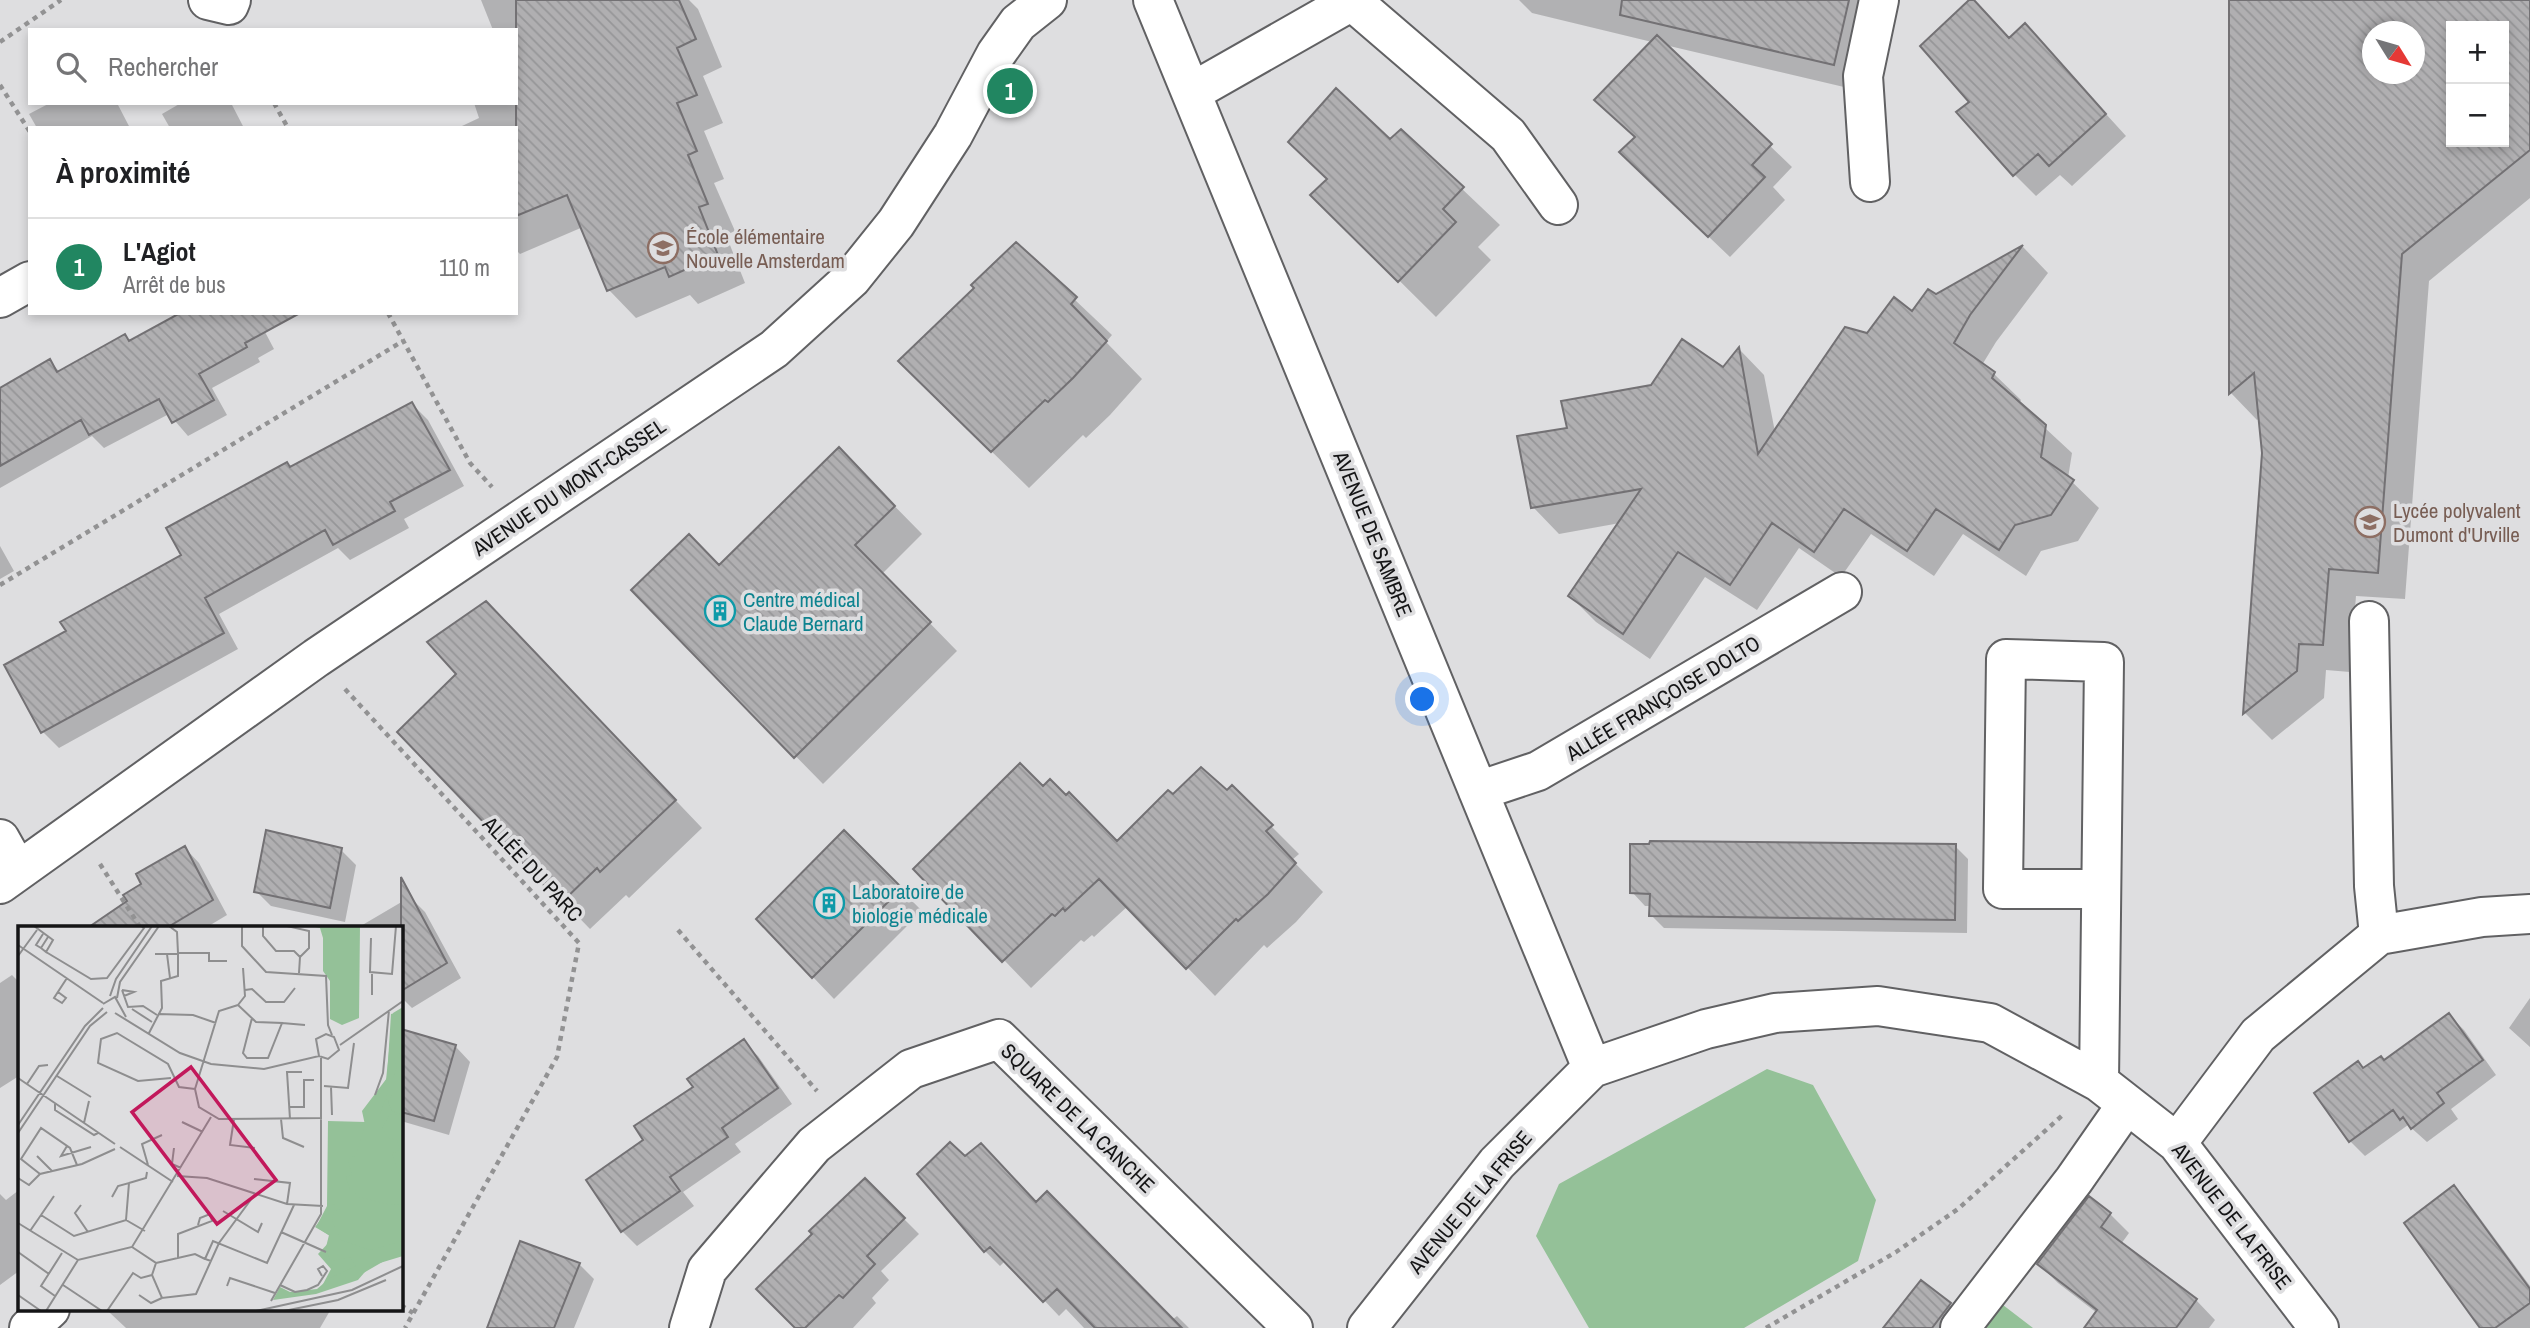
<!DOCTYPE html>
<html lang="fr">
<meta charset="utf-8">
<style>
:root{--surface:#fff;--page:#f6f6f6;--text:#202124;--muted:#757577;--line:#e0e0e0;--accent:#218661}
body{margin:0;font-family:"Archivo Narrow",sans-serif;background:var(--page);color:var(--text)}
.controls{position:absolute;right:21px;top:21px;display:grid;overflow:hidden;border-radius:0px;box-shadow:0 4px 10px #0003}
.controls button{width:63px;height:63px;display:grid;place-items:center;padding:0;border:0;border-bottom:2px solid var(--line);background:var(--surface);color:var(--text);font:35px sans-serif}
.compass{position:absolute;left:2362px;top:21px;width:63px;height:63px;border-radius:50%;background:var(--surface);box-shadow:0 4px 10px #0003;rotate:127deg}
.you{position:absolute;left:1423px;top:700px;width:24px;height:24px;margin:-18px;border:5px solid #fff;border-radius:50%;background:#1a73e8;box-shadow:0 0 0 10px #1a73e833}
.badge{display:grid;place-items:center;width:46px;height:46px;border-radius:50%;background:var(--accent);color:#fff;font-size:23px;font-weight:700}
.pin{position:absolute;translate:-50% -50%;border:4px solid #fff;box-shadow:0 2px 7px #0006}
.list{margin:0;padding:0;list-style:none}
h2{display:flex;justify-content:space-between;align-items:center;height:91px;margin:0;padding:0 28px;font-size:30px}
h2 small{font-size:23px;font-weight:400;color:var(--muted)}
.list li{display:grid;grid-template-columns:46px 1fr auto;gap:21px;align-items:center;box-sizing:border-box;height:98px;padding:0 28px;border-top:2px solid var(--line)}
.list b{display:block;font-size:26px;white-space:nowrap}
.list p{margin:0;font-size:23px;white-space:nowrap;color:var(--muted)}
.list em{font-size:23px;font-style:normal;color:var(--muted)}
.icon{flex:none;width:38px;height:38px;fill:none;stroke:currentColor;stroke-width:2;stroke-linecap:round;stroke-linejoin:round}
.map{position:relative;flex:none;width:2530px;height:1328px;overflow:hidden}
.search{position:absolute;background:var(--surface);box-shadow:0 4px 10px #0003;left:28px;top:28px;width:490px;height:77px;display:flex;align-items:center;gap:18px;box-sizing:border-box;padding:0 24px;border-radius:0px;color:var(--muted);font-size:26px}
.panel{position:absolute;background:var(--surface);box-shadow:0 4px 10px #0003;left:28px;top:126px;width:490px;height:189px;border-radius:0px}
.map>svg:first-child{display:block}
.grass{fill:#94c198}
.shadow{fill:#0003;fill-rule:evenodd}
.building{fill:url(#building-back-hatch);stroke:#737174;stroke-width:2;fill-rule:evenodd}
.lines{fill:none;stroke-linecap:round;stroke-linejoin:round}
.minor-casing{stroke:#616163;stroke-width:42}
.path{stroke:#929293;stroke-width:4.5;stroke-dasharray:5 5;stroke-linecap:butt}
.minor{stroke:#fff;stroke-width:38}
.labels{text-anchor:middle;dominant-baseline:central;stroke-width:7;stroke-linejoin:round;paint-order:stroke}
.education-label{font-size:21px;fill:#785e54;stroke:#dedee0;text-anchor:start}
.street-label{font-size:21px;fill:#151516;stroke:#dedee0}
.culture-label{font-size:21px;fill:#0d838f;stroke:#dedee0;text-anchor:start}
.inset-road{fill:none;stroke:#8e8e8f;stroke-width:2}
.view{fill:#c2185b;fill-opacity:0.15;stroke:#c2185b;stroke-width:3.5}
.inset-edge{fill:none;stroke:#151516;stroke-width:3.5}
</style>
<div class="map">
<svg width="2530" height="1328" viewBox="0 0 2530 1328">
<defs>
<pattern id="building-back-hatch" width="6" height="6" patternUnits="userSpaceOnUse" patternTransform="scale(1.75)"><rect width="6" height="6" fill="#b0afb1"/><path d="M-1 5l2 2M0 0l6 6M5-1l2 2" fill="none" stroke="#969698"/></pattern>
</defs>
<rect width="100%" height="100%" fill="#dedee0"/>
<path class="grass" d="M1767,1069l46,16 63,115 -18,61 -114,67h-155l-53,-92 23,-52z
M2003,1305l30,23h-47z"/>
<path class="shadow" d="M481,0h208l9,9 24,58 -19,9 20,47 -19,8 20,48 -10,4 21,48 -9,4 19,48 -47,21 -8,-9 -54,23 -27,-28 -26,-63 -63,27 -4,-4v-122h-53l-1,-2 17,-8 -5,-15h42v-73h-23z
M1519,0h364l-22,91 -196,-46 127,122 -19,20 12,13 -55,57 -88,-84 -5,-35 15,-96 -120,-29z
M2230,0h300v198l-101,83 -24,318 -49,-3 -6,76 -24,-2 -2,28 -52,42 -27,-27 18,-260 -3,-35 -3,2 -26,-27zM2451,26h53v116h-53zM2372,32h42v42h-42z
M2025,25l101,111 -54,50 -12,-11 -24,21 -22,-22 -43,-72 39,-62z
M50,103h67l13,25h-93l-8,-14z
M181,103h50l13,25h-74l-8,-14z
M1401,131l99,94 -22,22 13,13 -55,57 -123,-122 15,-15 62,-39z
M1016,244l96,91 -6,7 36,37 -32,36 -24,23 -3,-3 -54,53 -92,-90 39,-110z
M2023,247l25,26 -52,69 -14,23 12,9 27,26 -2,4 53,49 -4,25 31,30 -21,33 -37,10 -15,25 -63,-42 -29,42 -63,-42 -30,43 -42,-29 -42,62 -52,-33 -55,82 -54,-37 -26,-26 50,-73 -61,11 -26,-27 36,-78 83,-43 72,-17 15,-20 25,26 11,57 93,-97 44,-21 24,-18z
M255,313l19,36 -16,9 2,4 -48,26 15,27 -39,21 -19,-22 -65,34 -12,-12 -92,52v-98l50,-28 10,10 64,-36 7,6z
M412,404l16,16 36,66 -60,33 5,9 -59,32 -12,-12 -119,66 19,35 -179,99 -16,-16 -37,-67 62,-33z
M866,477l56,57 -40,40 75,77 -134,133 -190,-194 86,-23z
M0,546l14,25 -14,8z
M514,631l188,197 -73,70 -3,-3 -36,34 -191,-197z
M1232,787l67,67 -7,6 31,32 -27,30 -29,26 -3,-3 -49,51 -87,-90 -34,31 -2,-2 -8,7 -3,-2 -50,48 -115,-119 127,-81 74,55 56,-46 54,-4z
M844,832l78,79 -88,88 -21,-22z
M1955,846l13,13 -1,74 -303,-5 -13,-13v-9h-6l-13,-14z
M185,848l14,15 28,52 -20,12h-114l36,-25 14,-17z
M341,850l15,15 -11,57 -74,-16 -15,-15z
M410,897l15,15 36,66 -49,30 -11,-11v-70h-42z
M12,975l5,5 2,-2v98l-19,12v-105z
M2530,998v49l-21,-19z
M2449,1015l15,15 32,45 -45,34 7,10 -31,23 -19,-17 -43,31 -15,-15 14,-71 21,-8z
M401,1031l55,16 14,15 -21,73 -48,-14z
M743,1042l15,14 34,48 -57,40 6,8 -58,40 11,14 -57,40 -15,-15 -34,-51 58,-39 49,-54z
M965,1159l72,45 135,116 5,-4 12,12h-105l-18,-19 -7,7 -53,-56 -6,6 -15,-15 -66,-76z
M865,1180l54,54 -38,37 8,9 -17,18 4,5 -23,25h-56z
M2454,1187l14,15 62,84v42h-48z
M19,1190v81l-19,14v-91l6,6z
M2110,1214l19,19 -8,11 75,56 19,20 -6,8h-115l3,-15 -39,-30 -19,-19z
M579,1264l15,15 -20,49h-84z
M1921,1282l36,29 -12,17h-59z
M111,1309h220l-11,19h-194l-17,-16z"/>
<path class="building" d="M516,0h163l17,39 -19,9 20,47 -20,8 20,48 -9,4 20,49 -9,3 19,48 -49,22 -4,-10 -58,24 -40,-96 -51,21z
M1622,0h227l-15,65 -214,-50z
M1969,0h5l35,38 16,-15 81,91 -57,52 -11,-12 -25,22 -57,-64 13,-10 -49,-56z
M2229,0h301v150l-128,104 -24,319 -49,-4 -6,76 -24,-1 -2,27 -54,43 19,-261 -8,-80 -25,21zM2451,26h53v116h-53zM2372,32h42v42h-42z
M1657,35l115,109 -20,21 13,12 -57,60 -89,-85 16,-15 -41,-37z
M1336,88l54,51 11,-10 63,58 -21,22 13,13 -58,60 -88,-87 17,-16 -39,-37z
M1016,242l61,55 -6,7 36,37 -34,37 -25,24 -3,-2 -54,52 -93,-91 76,-73 -3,-3z
M2023,245l-53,70 -16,28 41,29 -3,6 54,47 -5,32 33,23 -23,35 -36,10 -16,25 -63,-41 -29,42 -63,-42 -30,43 -42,-29 -42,62 -52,-33 -55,82 -55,-38 73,-107 -110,19 -14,-72 50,-8 -6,-27 90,-16 31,-46 41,28 16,-20 19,107 87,-127 22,6 27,-36 18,14 16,-22 8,5z
M180,313h120l-55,30 2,4 -48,27 15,26 -42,23 -13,-24 -70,36 -8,-15 -81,46v-78l50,-29 7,13 68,-38 4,7z
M412,402l38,68 -60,32 5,9 -62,34 -8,-15 -120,68 19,35 -183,100 -37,-68 62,-34 -6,-9 121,-67 -15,-27 121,-66 3,5z
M839,447l56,59 -40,39 76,77 -137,136 -163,-168 58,-56 30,31z
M486,601l190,199 -76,72 -3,-4 -36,35 -164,-171 59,-58 -29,-32z
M1020,763l23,23 7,-7 16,16 3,-3 48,49 51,-51 5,4 28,-27 26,23 5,-5 41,40 -7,6 30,32 -28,31 -30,27 -2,-2 -50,50 -87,-90 -34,32 -2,-3 -8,8 -3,-2 -50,48 -89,-93z
M266,830l76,18 -12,60 -76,-16z
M844,830l58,58 -90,90 -56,-59z
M1650,841l306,3 -1,76 -306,-4 1,-22 -20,-1v-49h19z
M185,846l28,54 -45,27h-79l38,-26 -4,-6 18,-11 -5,-10z
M401,877l46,86 -46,28z
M2449,1013l34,47 -46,33 7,10 -33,26 -8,-12 -3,3 -7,-10 -44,32 -35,-49 44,-32 5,7 18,-12 3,4z
M401,1029l55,16 -22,76 -33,-9z
M744,1039l34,49 -56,40 6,9 -58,40 10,14 -59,41 -35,-52 57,-40 -9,-14 59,-39 -6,-8z
M950,1142l15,14 16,-13 55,59 11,-11 135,137h-87l-38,-39 -14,13 -53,-55 -6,5 -67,-78z
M865,1178l40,40 -38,38 8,8 -32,34 -4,-3 -34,33h-10l-39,-39 56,-55 -3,-3z
M2454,1185l76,104v14l-35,25h-15l-76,-105z
M2089,1196l22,17 -10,14 96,72 -21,29h-92l13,-18 -60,-46z
M520,1241l60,22 -26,65h-67z
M1921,1280l30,23 -19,25h-49z"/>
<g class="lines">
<g class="minor-casing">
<path id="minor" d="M208,0l21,5 2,-5
M1153,0l439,1068
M1192,92l160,-91 156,134 50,70
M1870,182l-7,-106 16,-76
M0,298l30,-17
M2369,621l5,265 5,49
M1478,791l60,-20 304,-179
M0,839l18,32
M0,884l316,-226 458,-309 77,-70 45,-56 57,-88 43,-81 22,-31 29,-23
M2099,1082l5,-420 -98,-3 -3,230h98
M2177,1143l81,-108 121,-100 103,-18 48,-3
M29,1328l21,-19
M689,1328l18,-58 107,-125 97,-76 88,-30 294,289
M1367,1328l130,-165 95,-95 114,-39 69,-16 103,-7 112,17 109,59 78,61 142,185
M1960,1328l114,-148 53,-76"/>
</g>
<path class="path" d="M0,42l61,-42
M0,85l30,47
M274,103l14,25
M388,313l82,150 22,24
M0,585l403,-244
M345,689l234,254 -22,114 -152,271
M100,864l40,63
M678,930l139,161
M401,1305l12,8
M1766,1328l130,-76 62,-43 107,-96"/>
<use href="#minor" class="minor"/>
</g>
<defs>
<g id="school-ring" transform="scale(1.575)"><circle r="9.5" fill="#dedee0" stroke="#8d6e63" stroke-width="1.5"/><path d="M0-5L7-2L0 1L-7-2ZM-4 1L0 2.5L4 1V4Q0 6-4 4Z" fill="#8d6e63"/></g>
<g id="building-ring" transform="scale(1.575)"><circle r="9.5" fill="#dedee0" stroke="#0f9aa8" stroke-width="1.5"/><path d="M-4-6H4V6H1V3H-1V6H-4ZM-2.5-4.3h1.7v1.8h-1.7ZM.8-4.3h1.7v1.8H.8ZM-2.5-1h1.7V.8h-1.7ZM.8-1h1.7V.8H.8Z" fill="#0f9aa8"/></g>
</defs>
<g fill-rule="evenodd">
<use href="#school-ring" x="663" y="248"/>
<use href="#school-ring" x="2370" y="522"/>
<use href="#building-ring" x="720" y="611"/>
<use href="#building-ring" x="829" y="903"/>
</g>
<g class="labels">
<g class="education-label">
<text x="686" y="236">École élémentaire<tspan x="686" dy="24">Nouvelle Amsterdam</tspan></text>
<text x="2393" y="510">Lycée polyvalent<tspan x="2393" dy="24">Dumont d'Urville</tspan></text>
</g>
<g class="street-label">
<text transform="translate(569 487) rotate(-34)">AVENUE DU MONT-CASSEL</text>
<text transform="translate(1373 534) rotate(68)">AVENUE DE SAMBRE</text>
<text transform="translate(1663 698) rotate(-31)">ALLÉE FRANÇOISE DOLTO</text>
<text transform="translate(533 869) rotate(47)">ALLÉE DU PARC</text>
<text transform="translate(1078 1118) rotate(44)">SQUARE DE LA CANCHE</text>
<text transform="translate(1470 1202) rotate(-50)">AVENUE DE LA FRISE</text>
<text transform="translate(2232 1216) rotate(52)">AVENUE DE LA FRISE</text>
</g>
<g class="culture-label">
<text x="743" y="599">Centre médical<tspan x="743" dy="24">Claude Bernard</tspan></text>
<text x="852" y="891">Laboratoire de<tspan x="852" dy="24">biologie médicale</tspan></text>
</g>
</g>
<g transform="translate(18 926)">
<rect width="385" height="385" fill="#dedee0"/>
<path d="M342,0l-1,92 -17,7 -12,-6v-38l-7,-10v-33l-3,-10 -9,-2zM385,81v243l-43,25 -38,11 9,-17 -13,-15 15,-16 -17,-11 11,-21 1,-85 38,1 20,-42 7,-67z" fill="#94c198"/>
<path d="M385,85v48l-4,-6 -5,5 3,9 -17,47h5v-13l18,-20v14h-11l-4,7 4,9 10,4 -12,-1 -8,14 7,10 8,2 3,9 -8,5 11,32v18l-12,1 -32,-8 -9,-7 -4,-13 6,-2 -4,-15 8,-5 9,-30 -3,-14 25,-33 4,-64zM315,278l7,5 -6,2 -2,10 9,19 29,10 33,-9v15l-33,10 -12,14 -42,14 -43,6 7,-13 10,5 27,-3 13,-11 26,-12 -6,-9 -20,4 -4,-14 3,-12 -14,-8z" fill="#94c198"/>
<path class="inset-road" d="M16,0l19,14 -7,12 -5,-4M151,0l8,6 1,21h31v8h18M224,0v20l24,26 60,4 2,49 4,10M245,0v10l13,15h18l6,6 -1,16M269,0l22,5v17l-9,9M25,8l-7,11 5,3 7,-11M353,12l-1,34 22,2 4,-48M0,19l85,58M28,26l45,27 16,-1 37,-50 -3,-2M137,28h23M149,28l3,24M0,30l19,-26M104,64l6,17 15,-1 14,9M104,64l12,2 -10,4M227,64l7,-1 14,13h18l11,-14M40,66l8,6 -4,5 -8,-5 13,-20M354,69v-21M92,70l6,-17 36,-53M99,72l3,-16 39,-56M85,78l12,-7 11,20M220,79l-19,6 -24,78 4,18 20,12 103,-1M220,79l18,17 26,1 -14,35h-21l-4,-5 9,-35M220,79l7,-9 -2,-28M114,83l20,13M97,87l65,40 31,11 53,5 55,-13 9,3 11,-9 -5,-13 -8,-3 -10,5 3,17M140,88l35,1 23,8M264,97l23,2M131,107l13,-25 -1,-27 17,-5v-23M322,119l63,-44M39,150l34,21M0,152l97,66M153,152l-33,3 -40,-18 3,-24 16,-6 51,31 11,23 16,2M9,158l12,-18 9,-1M306,160l24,2 6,-45M313,161l1,28M357,169l8,-22 6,-63M37,178v6l39,25 4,-2M272,181h14v-27h10M216,193l-4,26 25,3M263,193l2,19 21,9M272,193l-3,-47h15M164,196l21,10M66,197l5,-22M0,199l67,-99 18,-18M0,207l72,-107 17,-14M49,220l-6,10 30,-9M102,221l53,35M156,222l-2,16 9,4M19,230l15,15M130,239l-6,-21 20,-9M22,248l-19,-15 20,-31 29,20 7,17M159,250l30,2 80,26 36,2M0,252l11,7 11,-11 42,-10 33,-15M236,253l36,4 -3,21M111,257l17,-5 1,-6M94,271l6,-11 11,-3 -3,37M63,279l-6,8 13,19M205,285l35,21 4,-9M23,289l13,-19M0,297l60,37 54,-13 79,-130M12,305l11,-16 33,21 52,-16 19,11M263,306l45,20M114,321l24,16 -4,12 10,23 34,-4 23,-51 36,-49M0,326l31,22M160,332v-24l34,-13 -2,-7 -10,4 -2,7M193,335l-6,-2 8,-18 54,22 27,-58M138,337l39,-9 10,5M45,359l39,26M262,359l15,7 12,-2 11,-5 9,-14 -4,-5 -5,3 4,7M209,360l3,-8 45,15M0,369l23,16M121,369l12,8 11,-5M37,370l-14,-10 21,-33M253,375l50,-87v-156M28,385l32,-51M89,385l26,-38 8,5 11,-3M238,385l96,-21 51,-24M266,385l54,-11 48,-20"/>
<path class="view" d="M173,141l85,113 -59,44 -85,-112z"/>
<rect width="385" height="385" class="inset-edge"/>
</g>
</svg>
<div class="controls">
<button>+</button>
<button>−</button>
</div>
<svg class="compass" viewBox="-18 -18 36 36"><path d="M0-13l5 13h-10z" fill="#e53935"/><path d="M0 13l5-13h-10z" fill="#757577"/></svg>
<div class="you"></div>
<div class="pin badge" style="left:1010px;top:91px">1</div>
<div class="search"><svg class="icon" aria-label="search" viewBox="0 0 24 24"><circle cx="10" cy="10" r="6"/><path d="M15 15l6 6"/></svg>Rechercher</div>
<section class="panel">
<h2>À proximité<small></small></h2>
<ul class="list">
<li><span class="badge">1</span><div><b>L'Agiot</b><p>Arrêt de bus</p></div><em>110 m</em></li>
</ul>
</section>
</div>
